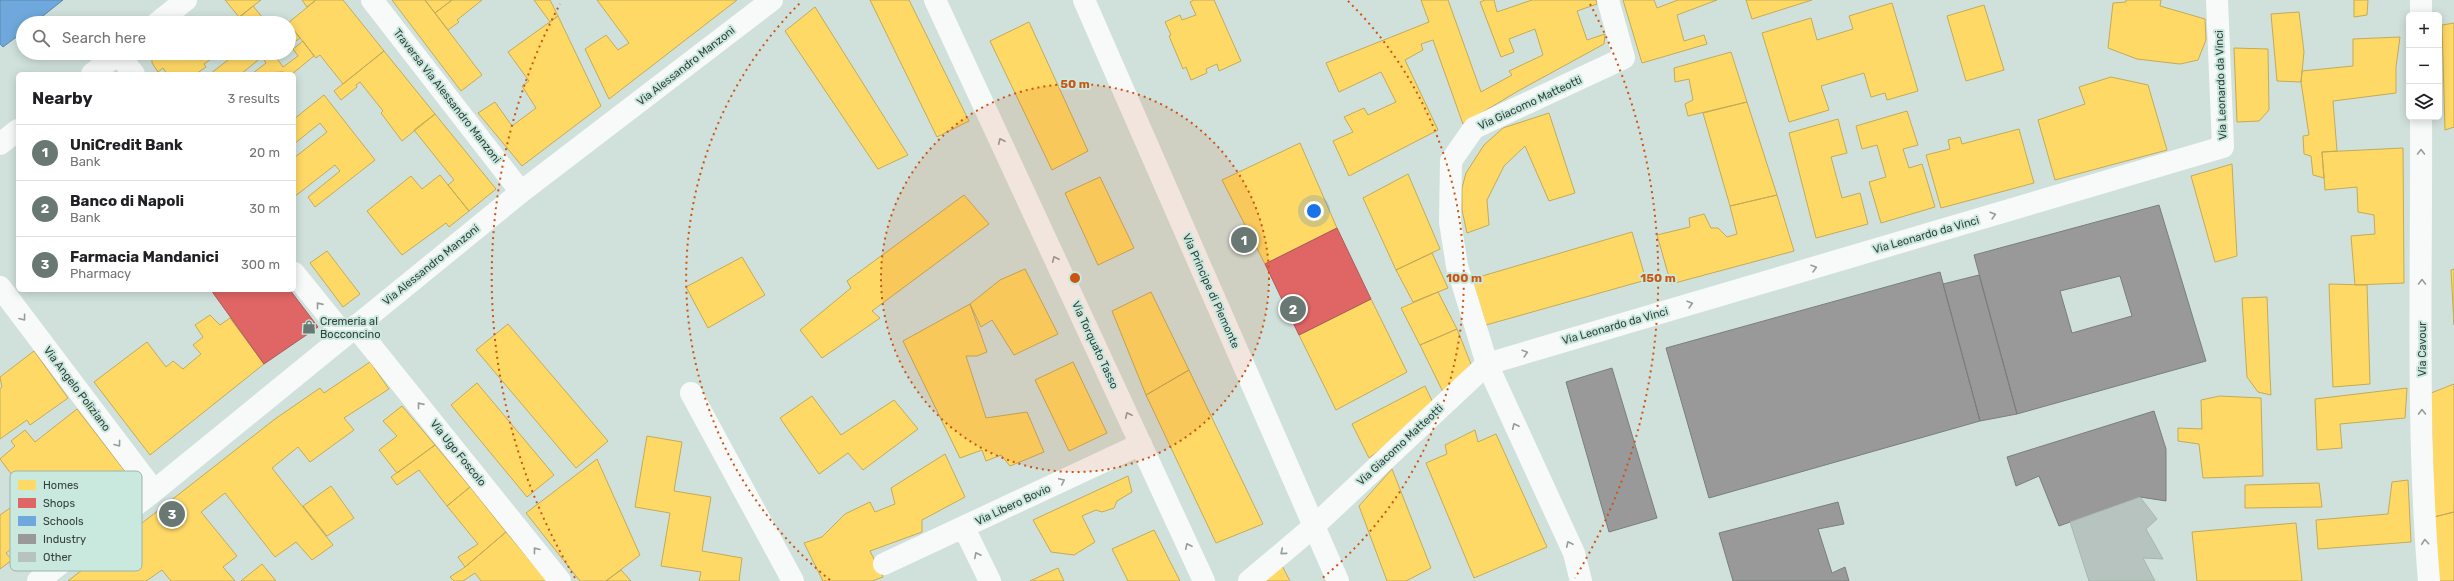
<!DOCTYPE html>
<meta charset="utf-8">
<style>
:root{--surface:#fff;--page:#f2f2f2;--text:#202124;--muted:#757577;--line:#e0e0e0;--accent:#6a7873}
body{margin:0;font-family:Rubik,sans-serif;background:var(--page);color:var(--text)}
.controls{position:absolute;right:12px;top:12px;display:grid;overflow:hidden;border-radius:6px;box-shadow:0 2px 10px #0003}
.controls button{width:36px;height:36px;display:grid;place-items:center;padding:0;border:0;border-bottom:1px solid var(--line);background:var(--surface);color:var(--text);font:20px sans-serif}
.you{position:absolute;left:1314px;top:211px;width:14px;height:14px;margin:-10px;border:3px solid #fff;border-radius:50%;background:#1a73e8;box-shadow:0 0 0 6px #1a73e833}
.badge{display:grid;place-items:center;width:26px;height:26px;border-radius:50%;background:var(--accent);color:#fff;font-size:13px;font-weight:700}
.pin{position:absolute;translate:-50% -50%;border:2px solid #fff;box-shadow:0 1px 4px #0006}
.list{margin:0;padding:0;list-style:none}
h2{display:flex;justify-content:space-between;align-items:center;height:52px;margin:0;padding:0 16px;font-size:17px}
h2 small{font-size:13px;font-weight:400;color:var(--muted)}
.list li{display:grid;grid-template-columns:26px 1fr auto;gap:12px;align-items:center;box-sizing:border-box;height:56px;padding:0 16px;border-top:1px solid var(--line)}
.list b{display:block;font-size:15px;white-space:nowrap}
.list p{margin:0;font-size:13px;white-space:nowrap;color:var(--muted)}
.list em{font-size:13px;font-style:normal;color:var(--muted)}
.icon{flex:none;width:22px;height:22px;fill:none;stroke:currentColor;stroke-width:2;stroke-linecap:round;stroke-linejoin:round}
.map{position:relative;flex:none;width:2454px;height:581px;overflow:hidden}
.search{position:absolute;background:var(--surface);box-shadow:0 2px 10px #0003;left:16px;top:16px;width:280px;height:44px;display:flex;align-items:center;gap:10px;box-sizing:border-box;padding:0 14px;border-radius:22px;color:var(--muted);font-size:15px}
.panel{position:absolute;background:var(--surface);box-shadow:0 2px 10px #0003;left:16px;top:72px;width:280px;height:220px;border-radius:6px}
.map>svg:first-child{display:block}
.homes{fill:#ffd966;stroke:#c2ab59}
.shops{fill:#e06666;stroke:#ac5a59}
.schools{fill:#6fa8dc;stroke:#5d88ac}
.industry{fill:#999;stroke:#7a7e7d;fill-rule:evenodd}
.building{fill:#b6c3be;stroke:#a8b6b1}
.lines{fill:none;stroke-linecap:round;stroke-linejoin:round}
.pedestrian{stroke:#f8fafa;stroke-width:22}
.minor{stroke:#f8fafa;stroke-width:22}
.tertiary{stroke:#f8fafa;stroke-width:22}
.secondary{stroke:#f8fafa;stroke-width:22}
.oneway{stroke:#969c9a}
.ring{fill:none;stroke:#cd5513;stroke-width:2;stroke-dasharray:2 4}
.labels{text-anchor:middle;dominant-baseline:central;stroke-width:4;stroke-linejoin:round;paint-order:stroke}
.street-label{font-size:11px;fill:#333f3b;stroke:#c9e8de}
.poi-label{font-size:11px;fill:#333f3b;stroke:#c9e8de;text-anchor:start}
.key{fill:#c9e8de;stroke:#9cb5ad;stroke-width:1}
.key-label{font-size:11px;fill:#333f3b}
.centre{fill:#cd5513;stroke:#c9e8de;stroke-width:2}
.ring-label{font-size:12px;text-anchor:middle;font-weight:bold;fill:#cd5513;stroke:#c9e8de;stroke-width:4;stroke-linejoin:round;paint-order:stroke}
</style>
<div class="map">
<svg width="2454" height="581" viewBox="0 0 2454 581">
<rect width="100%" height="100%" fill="#d0e1db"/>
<path class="homes" d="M225,0h36l-22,17z
M302,0h14l-9,7z
M316,0h27l41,51 -41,33 -23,-29 -4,3 -28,-35z
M392,0h33l57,75 -21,16z
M425,0h27l-17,13z
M452,0h30l-25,20 2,2 -11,8 -13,-17z
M534,0h16l8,16 -8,6z
M597,0h140l-128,99 -24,-50 21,-14 12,15 11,-7z
M870,0h39l60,121 -32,16z
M1194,0h20l27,61 -22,10 -2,-7 -11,5 1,4 -16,7 -5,-13 -3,2 -14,-33 2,-1 -6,-13 15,-7 2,5 14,-5 -6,-13z
M1421,0h27l33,92 31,-17 -3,-4 34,-16 -8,-26 -26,10 5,13 -13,5 -21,-55 5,-2h9l3,12 35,-12h64l1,4 -20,7 10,29 18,-6 -1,10 -86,47 -55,33 -30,-84 -12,4 2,6 -18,10 33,70 -89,46 -16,-35 20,-9 -9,-15 20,-9 4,7 28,-13 -15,-30 -42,20 -13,-29 103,-41z
M1623,0h31l3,8 21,-8h39l-40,15 7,26 20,-6 3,9 -65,19z
M1746,0h66l-60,19z
M2126,0h35l-1,6 45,13 1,21 -8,20 -18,4 -43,-5 -29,-11 5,-45 13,-1z
M2354,0h14l-1,15 -13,2z
M1892,3l26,88 -31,9 -2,-7 -14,4 -7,-24 -43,13 8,24 -40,12 -27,-89 49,-15 6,22 36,-11 -4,-13z
M1984,5l20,65 -38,11 -19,-65z
M253,6l14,17h-24l-3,-6z
M815,7l93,148 -30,14 -93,-138z
M2299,12l5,40 -3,30 -24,-1 -6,-67z
M191,16l4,7h-13z
M558,16l43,90 -79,60 -44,-53 17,-11 17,24 24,-18 -14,-22 7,-5 -21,-29z
M1029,22l59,129 -36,19 -62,-129z
M2454,23v104l-9,3 -3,-105z
M289,24l11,14 -11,8z
M2400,37l-4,30v26l-63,8 4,50 -15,1 2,26 -11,-3 -2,-19 -7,-2 -1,-18 6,-1 -8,-53 1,-11 51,-5v-27z
M303,41l11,15 -22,18 -10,-2 -30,2 14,-11 -4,-6 -21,17h-31l27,-21h43l-4,4 7,10 15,-11 -5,-7z
M2234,48l34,1 1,61 -10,11 -22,1z
M384,51l51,63 -33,27 -21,-28 2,-2 -23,-29 -4,3 1,2 -16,13 -7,-9z
M1731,52l16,50 -59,14 -3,-12 8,-4 -4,-21 -14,3 -1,-14z
M152,53h68l-16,11 2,3 -10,7h-29l-4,-6 -5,4 -6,-9z
M2111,77l37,8 19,65 -112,30 -17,-60 47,-16 -6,-17z
M324,95l51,65 -60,47 -7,-10 32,-26 -5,-6 -41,32v-39l33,-26 -7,-9 -26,21v-25z
M1747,102l30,93 -47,11 -27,-93z
M1907,111l11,34 -15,4 6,19 13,-4 13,43 -54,16 -12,-41 17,-5 -9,-32 -15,4 -6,-23z
M1549,113l26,80 -26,8 -24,-55 -21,20 -17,34 2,25 -22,8 -5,-23v-22l4,-15 18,-28 19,-17z
M435,114l61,75 -27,22 -21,-26 6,-5 -40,-50z
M1838,119l9,34 -16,4 11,41 18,-5 8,31 -52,14 -27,-105z
M2019,129l15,54 -93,25 -15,-53 24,-6 -2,-9 12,-3 2,7z
M1300,143l37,85 -72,36 -43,-84z
M2403,148l1,135 -49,2 -4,-49 24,-2 -1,-19 -16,-3 -1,-25 -32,3 -3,-38z
M2232,164l5,92 -22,6 -24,-86z
M1408,174l32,75 -44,21 -33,-72z
M440,175l29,36 -20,16 -3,-4 -44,32 -35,-44 44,-35 11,13z
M1100,177l34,71 -36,17 -33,-72z
M964,195l25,29 -117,87 8,7 -58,40 -22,-28 51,-42 -4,-7z
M1777,195l17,56 -123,33 -14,-49 33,-8 -1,-9 15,-4 7,14h7l9,9 10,-3 -7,-28z
M1632,232l14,48 -160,45 -14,-46z
M327,251l33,43 -17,13 -33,-44z
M1432,253l16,35 -35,14 -17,-32z
M742,257l23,38 -57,33 -22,-41z
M1025,269l33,65 -44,21 -22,-35 -11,7 -11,-23 30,-24z
M2454,269v56l-3,-55z
M2329,284l38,1 3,99 -37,3z
M1151,292l38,78 -43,25 -34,-84z
M1438,292l19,37 -37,16 -19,-37z
M2267,297l3,79 1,19 -13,-3 -11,-15 -5,-79z
M1371,299l36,73 -71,38 -37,-75z
M970,304l17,48 -10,4h-11l20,62 41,-6 17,40 -34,14 -9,-11 -15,6 -4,-11 -22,8 -57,-117z
M210,315l10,10 10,-7 34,46 -114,91 -56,-73 53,-40 19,25 7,-6 10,8 18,-15 -8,-9 10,-8 -8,-12z
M508,324l100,117 -32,27 -100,-118z
M1457,329l14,35 -28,28 -23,-47z
M34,351l34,47 -38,27 -3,-5 -27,19v-50l2,-2 -2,-10z
M370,362l19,27 -45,29 10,12 -44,32 -12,-15 -26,21 61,77 -21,15 -16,-18 -21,15 -50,-64 -24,19 36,44 -14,11 12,14h-64l-9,-11 -16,11h-78l207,-162 45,-31 4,5z
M1073,362l34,71 -38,18 -34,-71z
M1189,370l74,154 -47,19 -70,-148z
M477,383l77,92 -27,22 -76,-92z
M2454,384v128l-20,5 -3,-124z
M1425,386l11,23 -67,49 -17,-34z
M2407,388l-2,30 -65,6 2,24 -25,2 -2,-51z
M812,396l29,39 53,-35 24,29 -55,41 -15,-17 -29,21 -39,-56z
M2220,396l41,2 2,78 -60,2 -4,-34 -21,-3v-13l24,1 -1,-29z
M402,406l33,39 -38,28 -18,-23 18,-14 -14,-15z
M77,409l50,65 -59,46 -33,-43 -14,10 -21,-28 15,-13 -4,-5 14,-11 10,12z
M1475,430l3,12 18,-8 51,113 -73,31 -48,-115 21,-9 -2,-9z
M647,436l35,6 -8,49 37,6 -9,54 40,7 -3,23h-40l2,-9 -40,-6 9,-53 -35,-6z
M435,445l35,42 -23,19 -28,-36 -22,15 -6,-8z
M945,454l20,43 -43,23v12l-52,19 13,26 -11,4h-49l-19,-38 18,-6 23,-23 25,-12 5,10 20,-8 -4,-16z
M597,459l43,96 -34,26h-26l-54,-68z
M1392,469l39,99 -25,13h-19l-28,-75z
M1128,476l4,16 -15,9 -3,7 -12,4 -6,-2 -14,6 13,26 -21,13 -23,-3 -18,-32z
M2408,480l3,62 -93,7 -2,-29 72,-6 4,-32z
M2319,483l3,24 -77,1v-23z
M331,486l23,32 -27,18 -24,-30z
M470,487l36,45 -41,35 -7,-10 20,-13 -31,-38z
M32,501l15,21 -41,31 6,7 -12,9v-54l16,-11 4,6z
M2454,512v69h-19l-1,-64z
M2296,523l6,58h-105l-5,-49z
M1154,530l26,51h-52l-16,-32z
M506,532l41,49h-66l-6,-8 -12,8h-9l-4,-4 15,-10z
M262,564l14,17h-35z
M1281,564l9,17h-28z
M1058,568l6,13h-34z
M621,570l10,11h-25z"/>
<path class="shops" d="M1337,228l34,71 -72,36 -34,-71z
M211,290h79l28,37 -54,37z"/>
<path class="schools" d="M0,0h63l-29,23h-11v9l-20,15 -3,-3z"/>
<path class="industry" d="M2159,205l47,156 -189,53 -43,-159zM2120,276l12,40 -60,17 -12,-42z
M1940,272l40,149 -271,77 -43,-150z
M1979,275l38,139 -37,7 -37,-137z
M1612,368l45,150 -48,14 -43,-150z
M2154,411l12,38v52l-26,-4 -81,29 -20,-50 -23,10 -9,-29z
M1838,502l6,22 -26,5 14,44 13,-6 4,14h-116l-14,-48z"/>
<path class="building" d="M2140,497l17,22 -11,10 17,30 -20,-1 12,23h-66l-19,-59z"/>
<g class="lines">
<path class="pedestrian" d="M1313,527l174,-163"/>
<path class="minor" d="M372,0l149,192
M935,0l269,581
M2421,0v15
M157,23l29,-23
M118,54l16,20
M92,74l27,-21
M2421,117c1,154 -5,310 8,464
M0,144l18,-14
M294,273l50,62
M0,287l154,204
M355,326l205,255
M1487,364l736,-217 -6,-147
M691,393l102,188
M964,528l26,53
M884,564l257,-120
M1249,581l64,-54
M1581,581l-7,-28 -87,-189 -30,-98 -7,-44 1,-61 23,-33 150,-70 -16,-58"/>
<path class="tertiary" d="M38,581l116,-90 367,-299 251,-192"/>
<path class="secondary" d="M1084,0l254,581"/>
</g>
<defs><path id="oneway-chevron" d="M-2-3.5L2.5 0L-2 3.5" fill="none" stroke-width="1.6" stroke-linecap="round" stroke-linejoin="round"/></defs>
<g class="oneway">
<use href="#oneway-chevron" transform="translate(1001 141) rotate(-115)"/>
<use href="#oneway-chevron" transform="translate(2421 152) rotate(-90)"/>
<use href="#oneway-chevron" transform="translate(1993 215) rotate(-16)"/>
<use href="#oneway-chevron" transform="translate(1055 259) rotate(-115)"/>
<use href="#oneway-chevron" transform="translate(1814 268) rotate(-16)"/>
<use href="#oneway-chevron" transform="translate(2422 282) rotate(-90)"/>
<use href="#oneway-chevron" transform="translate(1690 304) rotate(-16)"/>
<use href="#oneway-chevron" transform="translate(319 305) rotate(-129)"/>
<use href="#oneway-chevron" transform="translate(23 318) rotate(53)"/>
<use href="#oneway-chevron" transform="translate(1525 353) rotate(-16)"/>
<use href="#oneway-chevron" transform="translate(420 405) rotate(-129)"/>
<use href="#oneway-chevron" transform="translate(2422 412) rotate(-91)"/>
<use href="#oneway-chevron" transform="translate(1128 415) rotate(-115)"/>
<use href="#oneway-chevron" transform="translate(1515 426) rotate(-115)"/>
<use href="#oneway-chevron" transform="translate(118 444) rotate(53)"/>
<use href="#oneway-chevron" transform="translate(1062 481) rotate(-25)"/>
<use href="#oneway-chevron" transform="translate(2425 542) rotate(-95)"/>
<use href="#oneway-chevron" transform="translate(1569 544) rotate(-115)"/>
<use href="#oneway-chevron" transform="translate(1188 546) rotate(-115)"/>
<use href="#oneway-chevron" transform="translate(536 550) rotate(-128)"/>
<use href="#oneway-chevron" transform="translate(1283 552) rotate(140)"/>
<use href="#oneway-chevron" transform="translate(977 555) rotate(-117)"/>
</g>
<circle cx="1075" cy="278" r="194" fill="#cd5513" fill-opacity=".12"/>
<g class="ring">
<circle cx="1075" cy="278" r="194"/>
<path d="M830 580A389 389 0 0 1 802 1M1348 1A389 389 0 0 1 1320 580"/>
<path d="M575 578A583 583 0 0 1 560 4M1590 4A583 583 0 0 1 1575 578"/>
</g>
<defs>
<g id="shop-bare" transform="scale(1.08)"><path d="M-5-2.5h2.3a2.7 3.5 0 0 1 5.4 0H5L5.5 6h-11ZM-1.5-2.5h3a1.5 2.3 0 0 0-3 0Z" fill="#6a7873" stroke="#c9e8de" stroke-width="2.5" paint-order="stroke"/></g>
</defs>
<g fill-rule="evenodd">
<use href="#shop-bare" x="309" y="327"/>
</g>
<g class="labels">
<g class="street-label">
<text transform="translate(686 66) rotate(-38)">Via Alessandro Manzoni</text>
<text transform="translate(2221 85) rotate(-92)">Via Leonardo da Vinci</text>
<text transform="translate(447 96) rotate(52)">Traversa Via Alessandro Manzoni</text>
<text transform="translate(1530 103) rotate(-25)">Via Giacomo Matteotti</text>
<text transform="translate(1926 235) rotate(-16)">Via Leonardo da Vinci</text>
<text transform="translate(431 265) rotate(-39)">Via Alessandro Manzoni</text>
<text transform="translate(1211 291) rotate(66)">Via Principe di Piemonte</text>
<text transform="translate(1615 326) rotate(-16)">Via Leonardo da Vinci</text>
<text transform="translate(1095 345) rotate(65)">Via Torquato Tasso</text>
<text transform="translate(2422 349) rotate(-90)">Via Cavour</text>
<text transform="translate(77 389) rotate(53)">Via Angelo Poliziano</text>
<text transform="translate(1400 445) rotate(-43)">Via Giacomo Matteotti</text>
<text transform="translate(458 453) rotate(51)">Via Ugo Foscolo</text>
<text transform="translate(1013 505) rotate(-25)">Via Libero Bovio</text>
</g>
<g class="poi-label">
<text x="320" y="321">Cremeria al<tspan x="320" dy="13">Bocconcino</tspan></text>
</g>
</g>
<rect x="10" y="471" width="132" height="100" rx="6" class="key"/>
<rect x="18" y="480" width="18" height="10" fill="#ffd966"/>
<rect x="18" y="498" width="18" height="10" fill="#e06666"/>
<rect x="18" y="516" width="18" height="10" fill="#6fa8dc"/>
<rect x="18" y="534" width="18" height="10" fill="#999"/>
<rect x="18" y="552" width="18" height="10" fill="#b6c3be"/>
<g class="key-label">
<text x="43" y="489">Homes</text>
<text x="43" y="507">Shops</text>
<text x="43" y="525">Schools</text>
<text x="43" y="543">Industry</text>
<text x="43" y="561">Other</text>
</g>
<circle cx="1075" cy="278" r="6" class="centre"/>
<g class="ring-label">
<text x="1075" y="88">50 m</text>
<text x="1464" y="282">100 m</text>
<text x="1658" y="282">150 m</text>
</g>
</svg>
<div class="controls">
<button>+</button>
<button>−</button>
<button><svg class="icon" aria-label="layers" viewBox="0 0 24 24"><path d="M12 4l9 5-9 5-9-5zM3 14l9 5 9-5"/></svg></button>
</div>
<div class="you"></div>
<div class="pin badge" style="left:1244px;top:240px">1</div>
<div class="pin badge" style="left:1293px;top:309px">2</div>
<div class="pin badge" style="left:172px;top:514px">3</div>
<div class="search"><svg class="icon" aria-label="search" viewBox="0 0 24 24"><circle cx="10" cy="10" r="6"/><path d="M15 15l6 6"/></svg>Search here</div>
<section class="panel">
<h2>Nearby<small>3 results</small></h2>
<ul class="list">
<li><span class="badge">1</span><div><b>UniCredit Bank</b><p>Bank</p></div><em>20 m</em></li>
<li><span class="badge">2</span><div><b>Banco di Napoli</b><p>Bank</p></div><em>30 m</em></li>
<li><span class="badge">3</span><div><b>Farmacia Mandanici</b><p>Pharmacy</p></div><em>300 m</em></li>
</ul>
</section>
</div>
